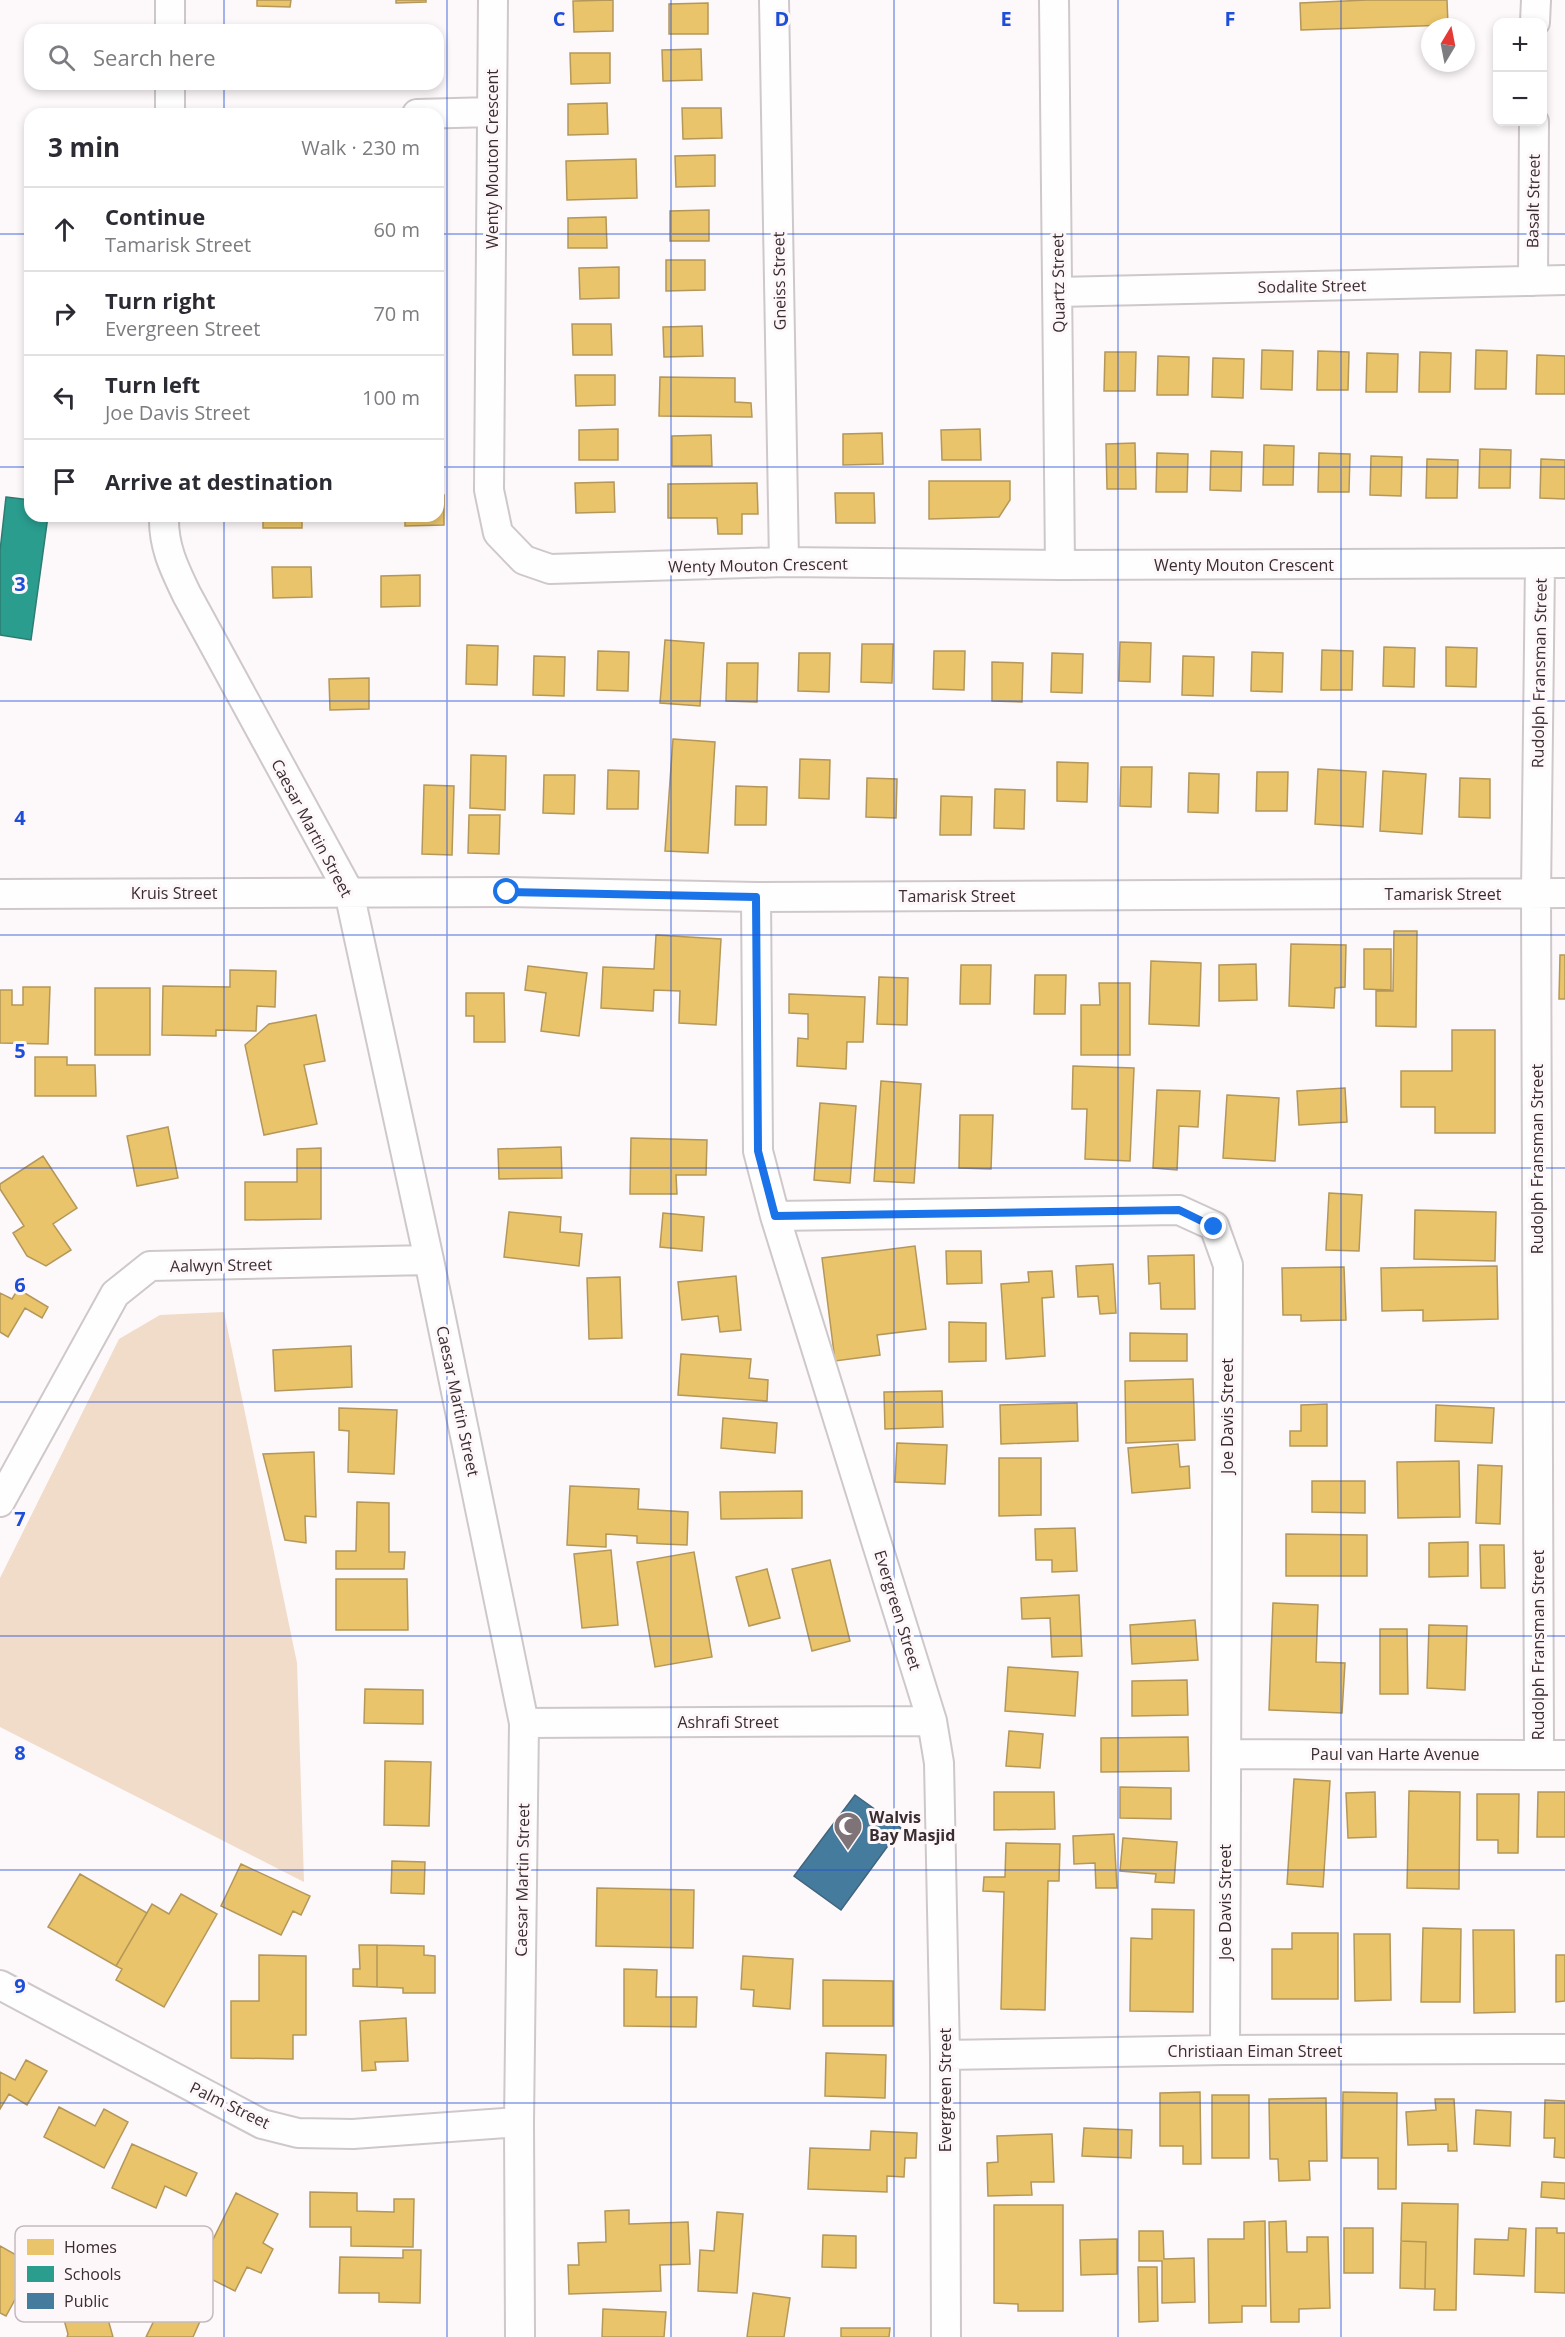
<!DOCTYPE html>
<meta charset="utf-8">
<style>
:root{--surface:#fff;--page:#f7f7f7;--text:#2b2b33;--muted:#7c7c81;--line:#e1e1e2}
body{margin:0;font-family:"Open Sans",sans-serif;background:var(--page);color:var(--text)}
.controls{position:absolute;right:18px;top:18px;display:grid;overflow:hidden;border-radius:12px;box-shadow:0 3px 9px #0003}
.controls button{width:54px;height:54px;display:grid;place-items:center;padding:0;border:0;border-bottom:2px solid var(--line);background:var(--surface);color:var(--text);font:30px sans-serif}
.compass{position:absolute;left:1421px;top:18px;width:54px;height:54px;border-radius:50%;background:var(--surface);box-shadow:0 3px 9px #0003;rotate:10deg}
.stop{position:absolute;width:18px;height:18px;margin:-14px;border:4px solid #1a73e8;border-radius:50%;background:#fff}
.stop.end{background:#1a73e8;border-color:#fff;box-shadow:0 2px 6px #0008}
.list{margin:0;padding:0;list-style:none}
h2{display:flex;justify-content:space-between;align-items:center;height:78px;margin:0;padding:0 24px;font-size:26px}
h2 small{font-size:20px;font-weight:400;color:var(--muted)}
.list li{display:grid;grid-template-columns:39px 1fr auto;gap:18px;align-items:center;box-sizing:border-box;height:84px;padding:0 24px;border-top:2px solid var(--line)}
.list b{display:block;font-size:22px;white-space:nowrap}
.list p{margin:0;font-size:20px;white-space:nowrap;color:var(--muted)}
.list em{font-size:20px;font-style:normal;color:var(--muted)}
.icon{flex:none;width:33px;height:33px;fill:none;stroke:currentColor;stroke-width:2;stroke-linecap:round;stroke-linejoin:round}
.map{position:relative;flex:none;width:1565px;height:2337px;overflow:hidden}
.search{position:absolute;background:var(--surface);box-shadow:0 3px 9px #0003;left:24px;top:24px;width:420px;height:66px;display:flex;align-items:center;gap:15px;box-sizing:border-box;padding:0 21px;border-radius:18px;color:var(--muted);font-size:22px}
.panel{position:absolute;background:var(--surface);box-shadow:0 3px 9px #0003;left:24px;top:108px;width:420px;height:414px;border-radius:18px}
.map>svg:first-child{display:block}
.green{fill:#f1dbc9}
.homes{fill:#e9c46a;stroke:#b49759;stroke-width:1.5}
.schools{fill:#2a9d8f;stroke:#2e7b72;stroke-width:1.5}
.public{fill:#457b9d;stroke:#41647c;stroke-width:1.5}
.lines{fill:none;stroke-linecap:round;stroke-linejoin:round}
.minor-casing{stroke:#cfc8ca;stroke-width:32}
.minor{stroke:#fffefe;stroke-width:28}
.route{stroke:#1a73e8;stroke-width:8}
.grid{fill:none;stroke:#1d4ed8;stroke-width:1.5;stroke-opacity:0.55}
.labels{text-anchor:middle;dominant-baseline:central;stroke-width:6;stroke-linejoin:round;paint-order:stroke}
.street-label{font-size:16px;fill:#392d30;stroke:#fef7f9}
.poi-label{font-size:16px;font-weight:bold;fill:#392d30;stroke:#fef7f9;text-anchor:start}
.key{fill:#fef7f9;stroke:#c3babd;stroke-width:1.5}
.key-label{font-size:16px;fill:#392d30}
.grid-label{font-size:20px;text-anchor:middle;font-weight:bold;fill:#1d4ed8;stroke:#fef7f9;stroke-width:6;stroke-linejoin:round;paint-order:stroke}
</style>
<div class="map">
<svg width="1565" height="2337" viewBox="0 0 1565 2337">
<rect width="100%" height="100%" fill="#fdf8fa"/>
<path class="green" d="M224,1312l73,351 7,219 -304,-155v-149l119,-239 41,-24z"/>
<path class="homes" d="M257,0h34l-1,7 -33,-1z
M396,0h30v2l-30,1z
M613,0v31l-39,1 -1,-31z
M1367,0h80l1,25 -147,5 -1,-27z
M708,3v31h-39v-30z
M701,49l1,31 -39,1 -1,-31z
M570,53h40v30l-39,1z
M607,103l1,31 -40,1v-31z
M682,108h39l1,30 -39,1z
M715,155v31l-39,1 -1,-31z
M636,159l1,39 -70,2 -1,-39z
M709,210v31h-39v-30z
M606,217l1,31h-39v-30z
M666,260h39v30l-39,1z
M619,267v31l-39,1 -1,-31z
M572,324h39l1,31h-39z
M702,326l1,30 -39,1 -1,-30z
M1262,350l31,1 -1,39 -31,-1z
M1476,350l31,1 -1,38h-31z
M1318,351l31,1 -1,38h-31z
M1105,352h31l-1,39h-31z
M1420,352l31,1 -1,39h-31z
M1367,353l31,1 -1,38h-31z
M1537,355l28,1v38h-29z
M1158,356l31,1 -1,38h-31z
M1213,358l31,1 -1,39 -31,-1z
M575,375h40v30l-39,1z
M660,377l75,1v24l16,1 1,14 -93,-1z
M618,429v31h-39v-30z
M980,429l1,31h-39l-1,-30z
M882,433l1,31 -40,1v-31z
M711,435l1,31h-40v-30z
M1135,443l1,46h-29l-1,-45z
M1264,445l30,1 -1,39h-30z
M1480,449l31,1 -1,38h-31z
M1211,451l31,1 -1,39 -31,-1z
M1157,453l31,1 -1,38h-31z
M1319,453l31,1 -1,38h-31z
M1371,456l31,1 -1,39 -31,-1z
M1427,459l31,1 -1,38h-31z
M1541,459l24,1v39l-25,-1z
M929,481h81v19l-11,17 -70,2z
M614,482l1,30 -39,1 -1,-30z
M757,483l1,31h-16v20h-24l-1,-16h-49v-34z
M835,493h39l1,30h-39z
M438,495h6v30l-39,1v-10h33z
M263,516h39v12h-39z
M272,567h39l1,30 -39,1z
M420,575v31l-39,1v-31z
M665,640l39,3 -4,63 -40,-3z
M1120,642l31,1 -1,39 -31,-1z
M862,644h31l-1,39 -31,-1z
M467,645l31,1 -1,39 -31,-1z
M1384,647l31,1 -1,39 -31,-1z
M1446,647l31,1 -1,39 -30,-1z
M1322,650l31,1 -1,39h-31z
M598,651l31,1 -1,39 -31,-1z
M934,651h31l-1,39 -31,-1z
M1252,652l31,1 -1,39 -31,-1z
M799,653h31l-1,39 -31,-1z
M1052,653l31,1 -1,39 -31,-1z
M534,656l31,1 -1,39 -31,-1z
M1183,656l31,1 -1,39 -31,-1z
M992,662l31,1 -1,39 -30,-1z
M727,663h31l-1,39 -31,-1z
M369,678v31l-39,1 -1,-31z
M673,739l42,3 -7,111 -43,-2z
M471,755l35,1 -1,54 -35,-2z
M800,759l30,1 -1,39 -30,-1z
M1057,762l31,1 -1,39 -30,-1z
M1121,767h31l-1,40 -31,-1z
M1318,769l48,3 -3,55 -48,-3z
M608,770l31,1 -1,38h-31z
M1383,771l43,3 -4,60 -42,-3z
M1257,772h31l-1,39h-31z
M1189,773l30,1 -1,39 -30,-1z
M544,775h31l-1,39 -31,-1z
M867,778l30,1 -1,39 -30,-1z
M1460,778l30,1v39l-31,-1z
M424,785l30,1 -2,69 -30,-1z
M736,786l31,1 -1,38h-31z
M995,789l30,1 -1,39 -30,-1z
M941,796l31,1 -1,38h-31z
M469,815h31l-1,39 -31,-1z
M1394,931h23l-1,96 -40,-1v-35h17z
M656,935l65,4 -5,86 -37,-2 1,-32 -26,-1 -1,21 -52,-3 2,-41 51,2z
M1291,944l55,1 -1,42 -10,1 -1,20 -45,-2z
M1364,949h27v41l-27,-1z
M1560,955h5v44h-6z
M1151,961l50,2 -2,63 -50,-2z
M1256,964l1,36 -38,1v-36z
M961,965h30l-1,39h-30z
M528,966l59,7 -8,63 -38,-5 5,-38 -21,-3z
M230,970l46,1 -1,36 -18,-1 -1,25 -40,-1v6l-54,-1 1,-49 67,1z
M1035,975h31l-1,39h-31z
M879,977l29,1 -1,47 -30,-1z
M1099,983h31v72h-49v-50h19z
M23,987h27l-2,57 -48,-1v-53h12v15h11z
M95,988h55v67h-55z
M466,993h38l1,49h-31v-26h-8z
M789,994l76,3 -2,45h-16l-1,27 -49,-3 1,-28 10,1v-25l-19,-1z
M316,1015l9,46 -21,4 13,59 -53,11 -19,-90 24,-21z
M1452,1030h43v103h-60v-26h-34v-36h51z
M35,1057h32v8h28l1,31h-61z
M1073,1066l61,2 -4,93 -45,-2 2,-50h-15z
M881,1081l40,3 -7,99 -40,-2z
M1345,1088l2,34 -48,3 -2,-34z
M1157,1090l43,1 -2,36 -19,-1 -2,44 -24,-2z
M1227,1095l52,3 -4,63 -52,-3z
M820,1103l36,3 -6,77 -36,-3z
M960,1115h33l-2,54 -32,-1z
M168,1127l10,51 -41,8 -10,-50z
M631,1138l76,2 -1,35h-30l1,19h-47z
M561,1147l1,31 -63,1 -1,-30z
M321,1148v71l-76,1v-38h52v-33z
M43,1156l34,52 -24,16 18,26 -25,16 -19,-10 -14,-23 11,-7 -24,-37v-5z
M1329,1193l33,2 -3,56 -33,-1z
M1415,1210l81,2 -1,49 -81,-2z
M509,1212l52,5 -1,15 22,2 -3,32 -75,-9z
M663,1213l41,4 -2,34 -42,-4z
M915,1246l11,83 -49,6 3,20 -45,6 -13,-103z
M946,1251h35l1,32 -35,1z
M1194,1255l1,54h-34l-1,-26 -11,1 -1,-28z
M1113,1264l3,49 -16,1 -2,-18 -20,1 -2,-31z
M1497,1266l1,53 -75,2v-11l-41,1 -1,-43z
M1344,1267l2,53 -45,1v-6h-18l-1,-47z
M1052,1271l2,26 -12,1 3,58 -39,3 -5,-75 28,-2 -1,-10z
M736,1276l5,54 -21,2 -2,-16 -36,4 -4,-38z
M620,1277l2,61 -33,1 -2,-61z
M18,1289l30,18 -6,11 -17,-10 -17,29 -8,-5v-39l12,6z
M949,1322l37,1v38l-37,1z
M1130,1333l57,1v27h-57z
M351,1346l1,41 -77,4 -2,-41z
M681,1354l70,5 -2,19 19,2 -1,21 -89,-6z
M1193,1379l2,61 -69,3 -1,-62z
M942,1391l1,36 -58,2 -1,-37z
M1077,1403l1,38 -77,3 -1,-39z
M1327,1404v42h-37v-15h11v-26z
M1436,1405l58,3 -2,35 -57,-2z
M339,1408l58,2 -3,64 -46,-2 1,-41 -10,-1z
M723,1418l54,5 -2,30 -54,-5z
M897,1443l50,2 -2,39 -50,-2z
M1178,1444l2,23 9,-1 1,22 -58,5 -4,-45z
M314,1452l2,65 -11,-1 1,27 -21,-3 -22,-86z
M999,1458h42v57l-42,1z
M1459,1461l1,56 -62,1 -1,-56z
M1478,1465l24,1 -2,58 -24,-1z
M1312,1481h53v32l-53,-1z
M570,1486l69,3 -1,20 50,3 -1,33 -50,-2v-7l-31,-2v13l-39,-2z
M802,1491v27l-81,1 -1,-27z
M357,1502l32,1v49h16l-1,17h-68v-18h20z
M1075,1528l2,43 -25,1v-12h-16l-1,-31z
M1286,1534l81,1v41h-81z
M1468,1542v34l-39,1v-34z
M1480,1545h24l1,43h-24z
M611,1550l7,75 -36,3 -8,-74z
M694,1552l18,105 -57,10 -18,-105z
M830,1560l20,81 -38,10 -20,-82z
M767,1569l13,49 -31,8 -13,-49z
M336,1579h71l1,51h-72z
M1079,1595l3,61 -30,1 -2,-39 -28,1 -1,-21z
M1273,1603l45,2 -2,57 29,1 -3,50 -73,-3z
M1195,1620l3,40 -66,4 -2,-39z
M1429,1625l38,1 -2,64 -38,-2z
M1380,1629h27l1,65h-28z
M1008,1667l70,5 -3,44 -70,-5z
M1187,1680l1,35 -56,1v-35z
M365,1689l58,1v34l-59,-1z
M1009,1731l34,3 -3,34 -34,-2z
M1188,1737l1,34 -88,1v-34z
M385,1761l46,1 -2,64 -45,-1z
M1294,1779l36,2 -7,106 -36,-3z
M1120,1787l51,1v31l-51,-1z
M1409,1791l51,1 -1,97 -52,-1z
M994,1792h60l1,37 -61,1z
M1375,1792l1,45 -28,1 -2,-45z
M1538,1792h27v45h-28z
M1477,1794h42l-1,59h-20v-13h-21z
M1114,1834l3,54h-21l-1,-25 -21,1 -1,-28z
M1123,1838l54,4 -3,41 -19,-1 1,-8 -36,-3z
M1006,1843l54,1 -1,37h-11l-3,129 -44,-1 3,-117 -21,-1 1,-14h21z
M392,1861l33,1 -1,32 -33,-1z
M241,1864l69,32 -9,19 -8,-4 -12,24 -60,-29z
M80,1874l67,39 -31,53 -68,-39z
M597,1888l97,2 -1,58 -97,-2z
M181,1894l36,20 -53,93 -48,-27 6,-11 -6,-3 36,-62 17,10z
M1152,1909l42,1 -1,102 -63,-1 1,-73 21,1z
M1423,1928l38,1 -1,73h-39z
M1473,1930h41l1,82 -41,1z
M1292,1933h46v66h-66v-50h20z
M1354,1934h36l1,66 -36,1z
M359,1945h18v42l-24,-1v-17h7z
M377,1945l47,1v9l11,1v37h-32v-5l-26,-1z
M259,1955l47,1v79h-13v24l-62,-1v-57h28z
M1556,1955h9v46l-9,1z
M743,1956l50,3 -3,50 -37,-3 1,-16 -13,-1z
M624,1969l33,1 -1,27h41l-1,30 -72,-1z
M823,1980l70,1v45h-70z
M406,2018l2,43 -33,1 1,8 -14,1 -2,-50z
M826,2053l60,2 -1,43 -60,-2z
M26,2060l21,11 -20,34 -18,-11 -9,15v-37l15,8z
M1200,2092l1,72h-18v-18h-23v-53z
M1343,2092l54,1 -1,96h-18v-31h-36z
M1212,2095h37v63h-37z
M1326,2098l1,63h-18l1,19 -31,1 -1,-22h-8l-1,-60z
M1435,2099h19l3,52h-9v-7l-40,1 -2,-33 30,-2z
M1545,2100l20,1v57l-11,-1 1,-19h-11z
M59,2107l36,19 9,-17 24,13 -24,46 -60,-31z
M1476,2110l35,2 -1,34 -36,-2z
M1084,2128l48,2 -1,28 -49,-2z
M871,2131l46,2 -1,25h-11l-1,19 -17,-1v16l-79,-3 2,-41 60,2z
M1052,2134l2,48h-23l1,13 -44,1 -1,-33 11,-1 -1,-26z
M132,2144l65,29 -11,23 -21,-10 -9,22 -44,-20z
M1542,2182l23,1v16l-24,-2z
M310,2192l47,1v18l37,1v-13h20l-1,48 -62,-1v-19h-41z
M236,2193l42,21 -15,29 10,6 -12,24 -14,-6 -12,24 -38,-19z
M1402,2203l56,1 -2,106h-22l1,-21h-10l1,-47 -25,-1z
M994,2205h69v106h-45v-7l-24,-1z
M629,2210v14l59,-2 2,42 -30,1 1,26 -92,3 -1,-29h11l-1,-22 28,-1 -1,-31z
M717,2212l26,2 -6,79 -39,-2 2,-41 14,1z
M1265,2221l1,85h-24v16l-33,1 -1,-84h36v-17z
M1286,2221l1,31h20v-15h21l2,71 -31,1v13h-28l-2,-100z
M1344,2228h29v45h-29z
M1509,2228l17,1 -2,47 -50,-2 1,-35 33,1z
M1536,2228h21v5h8v60l-30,-1z
M1139,2231h24l1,28 30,-1 1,44 -33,1v-42h-23z
M823,2235l33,1v32l-34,-1z
M1117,2239v35l-36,1 -1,-35z
M1401,2241l25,1 -1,47 -25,-1z
M0,2246l34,19 -28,51 -6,-3z
M403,2250h18l-1,53 -41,-1v-9h-40l1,-36 63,1z
M93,2266l20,71h-46l1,-3 -16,-57z
M1138,2267h19l1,54 -19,1z
M753,2293l37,5 -6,39h-37z
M164,2300l37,19 -8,18h-47z
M603,2309l63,3 -2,25h-62z
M841,2328h49l-1,9h-48z"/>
<path class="schools" d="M6,497l24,3v16h18l-17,124 -31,-5v-84z"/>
<path class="public" d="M855,1795l46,33 -60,82 -47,-34z"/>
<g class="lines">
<g class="minor-casing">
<path id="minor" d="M493,0l-4,490 9,43 26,27 26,9 234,-7 276,3 505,-2
M774,0l10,562
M1054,0l6,565
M1535,22l1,-22
M170,30v-30
M170,114v-30
M417,114l75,-2
M1533,281l1,-159
M1058,292l507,-12
M164,516c-1,30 10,52 23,79l162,297 80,368 95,463 -5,399 1,215
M0,894l507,-2 249,5 809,-4
M756,897l2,254 17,65 157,505 7,42 6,292 1,282
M775,1216l404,-6 35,16 14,39 -3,785
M0,1502l115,-208 35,-28 279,-6
M524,1723l408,-2
M1226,1754l339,1
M1539,1754l-3,-860 4,-330
M0,1985l262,139 36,9 55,1 166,-12
M945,2055l280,-5 340,-1"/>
</g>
<use href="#minor" class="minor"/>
</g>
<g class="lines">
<path class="route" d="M507,892l249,5 2,254 17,65 404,-6 35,17"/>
</g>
<path class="grid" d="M224,0v30M447,0v2337M671,0v2337M894,0v2337M1118,0v2337M1341,0v2337M224,84v30M0,234h30M438,234h1127M0,467h30M438,467h1127M224,516v1821M0,701h1565M0,935h1565M0,1168h1565M0,1402h1565M0,1636h1565M0,1870h1565M0,2103h1565"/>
<defs>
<g id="mosque-pin" transform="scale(1.5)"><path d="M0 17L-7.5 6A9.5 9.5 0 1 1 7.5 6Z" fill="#7e7477" stroke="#fef7f9"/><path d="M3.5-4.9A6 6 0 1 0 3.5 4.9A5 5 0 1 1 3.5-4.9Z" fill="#fff"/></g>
</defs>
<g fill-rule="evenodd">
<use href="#mosque-pin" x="848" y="1826"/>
</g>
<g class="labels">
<g class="street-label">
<text transform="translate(492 159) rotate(-90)">Wenty Mouton Crescent</text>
<text transform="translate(1533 201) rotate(-89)">Basalt Street</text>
<text transform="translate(779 281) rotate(-91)">Gneiss Street</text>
<text transform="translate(1058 283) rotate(-91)">Quartz Street</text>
<text transform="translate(1312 286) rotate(-1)">Sodalite Street</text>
<text transform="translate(758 565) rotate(-1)">Wenty Mouton Crescent</text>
<text x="1244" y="565">Wenty Mouton Crescent</text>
<text transform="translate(1539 673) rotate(-89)">Rudolph Fransman Street</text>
<text transform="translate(312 828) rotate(62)">Caesar Martin Street</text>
<text x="174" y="893">Kruis Street</text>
<text x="1443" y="894">Tamarisk Street</text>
<text x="957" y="896">Tamarisk Street</text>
<text transform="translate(1537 1159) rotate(-90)">Rudolph Fransman Street</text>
<text transform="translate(221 1265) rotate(-1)">Aalwyn Street</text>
<text transform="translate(458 1401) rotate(78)">Caesar Martin Street</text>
<text transform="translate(1227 1416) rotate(-90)">Joe Davis Street</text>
<text transform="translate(898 1610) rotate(73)">Evergreen Street</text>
<text transform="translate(1538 1645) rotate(-90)">Rudolph Fransman Street</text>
<text x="728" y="1722">Ashrafi Street</text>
<text x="1395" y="1754">Paul van Harte Avenue</text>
<text transform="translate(522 1880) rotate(-89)">Caesar Martin Street</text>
<text transform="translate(1225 1902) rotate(-90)">Joe Davis Street</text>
<text x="1255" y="2051">Christiaan Eiman Street</text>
<text transform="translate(945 2090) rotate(-90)">Evergreen Street</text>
<text transform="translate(230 2105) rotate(26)">Palm Street</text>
</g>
<g class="poi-label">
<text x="869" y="1817">Walvis<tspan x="869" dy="18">Bay Masjid</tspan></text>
</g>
</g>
<rect x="15" y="2226" width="198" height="96" rx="9" class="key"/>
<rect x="27" y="2239" width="27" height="16" fill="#e9c46a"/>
<rect x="27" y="2266" width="27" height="16" fill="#2a9d8f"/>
<rect x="27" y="2293" width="27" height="16" fill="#457b9d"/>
<g class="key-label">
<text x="64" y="2253">Homes</text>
<text x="64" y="2280">Schools</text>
<text x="64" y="2307">Public</text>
</g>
<g class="grid-label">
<text x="559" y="26">C</text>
<text x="782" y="26">D</text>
<text x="1006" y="26">E</text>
<text x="1230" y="26">F</text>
<text x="20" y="591">3</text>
<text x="20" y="825">4</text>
<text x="20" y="1058">5</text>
<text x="20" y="1292">6</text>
<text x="20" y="1526">7</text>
<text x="20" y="1760">8</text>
<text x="20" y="1993">9</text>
</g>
</svg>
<div class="controls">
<button>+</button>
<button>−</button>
</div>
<svg class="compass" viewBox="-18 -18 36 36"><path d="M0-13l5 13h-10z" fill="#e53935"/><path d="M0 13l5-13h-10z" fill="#7c7c81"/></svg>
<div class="stop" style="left:507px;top:892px"></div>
<div class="stop end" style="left:1214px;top:1227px"></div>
<div class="search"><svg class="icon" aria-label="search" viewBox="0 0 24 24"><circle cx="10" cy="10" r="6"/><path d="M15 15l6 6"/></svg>Search here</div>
<section class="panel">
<h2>3 min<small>Walk · 230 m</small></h2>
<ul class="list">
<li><svg class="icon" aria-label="ahead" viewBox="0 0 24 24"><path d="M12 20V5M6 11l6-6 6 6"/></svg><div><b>Continue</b><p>Tamarisk Street</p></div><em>60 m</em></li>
<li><svg class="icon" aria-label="right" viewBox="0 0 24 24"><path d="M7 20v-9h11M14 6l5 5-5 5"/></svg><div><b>Turn right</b><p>Evergreen Street</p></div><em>70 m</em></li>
<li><svg class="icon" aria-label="left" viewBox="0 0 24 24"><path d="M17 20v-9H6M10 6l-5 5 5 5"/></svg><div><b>Turn left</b><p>Joe Davis Street</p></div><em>100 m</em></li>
<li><svg class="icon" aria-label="arrive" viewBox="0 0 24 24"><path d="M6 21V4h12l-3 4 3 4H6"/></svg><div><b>Arrive at destination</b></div></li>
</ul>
</section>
</div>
